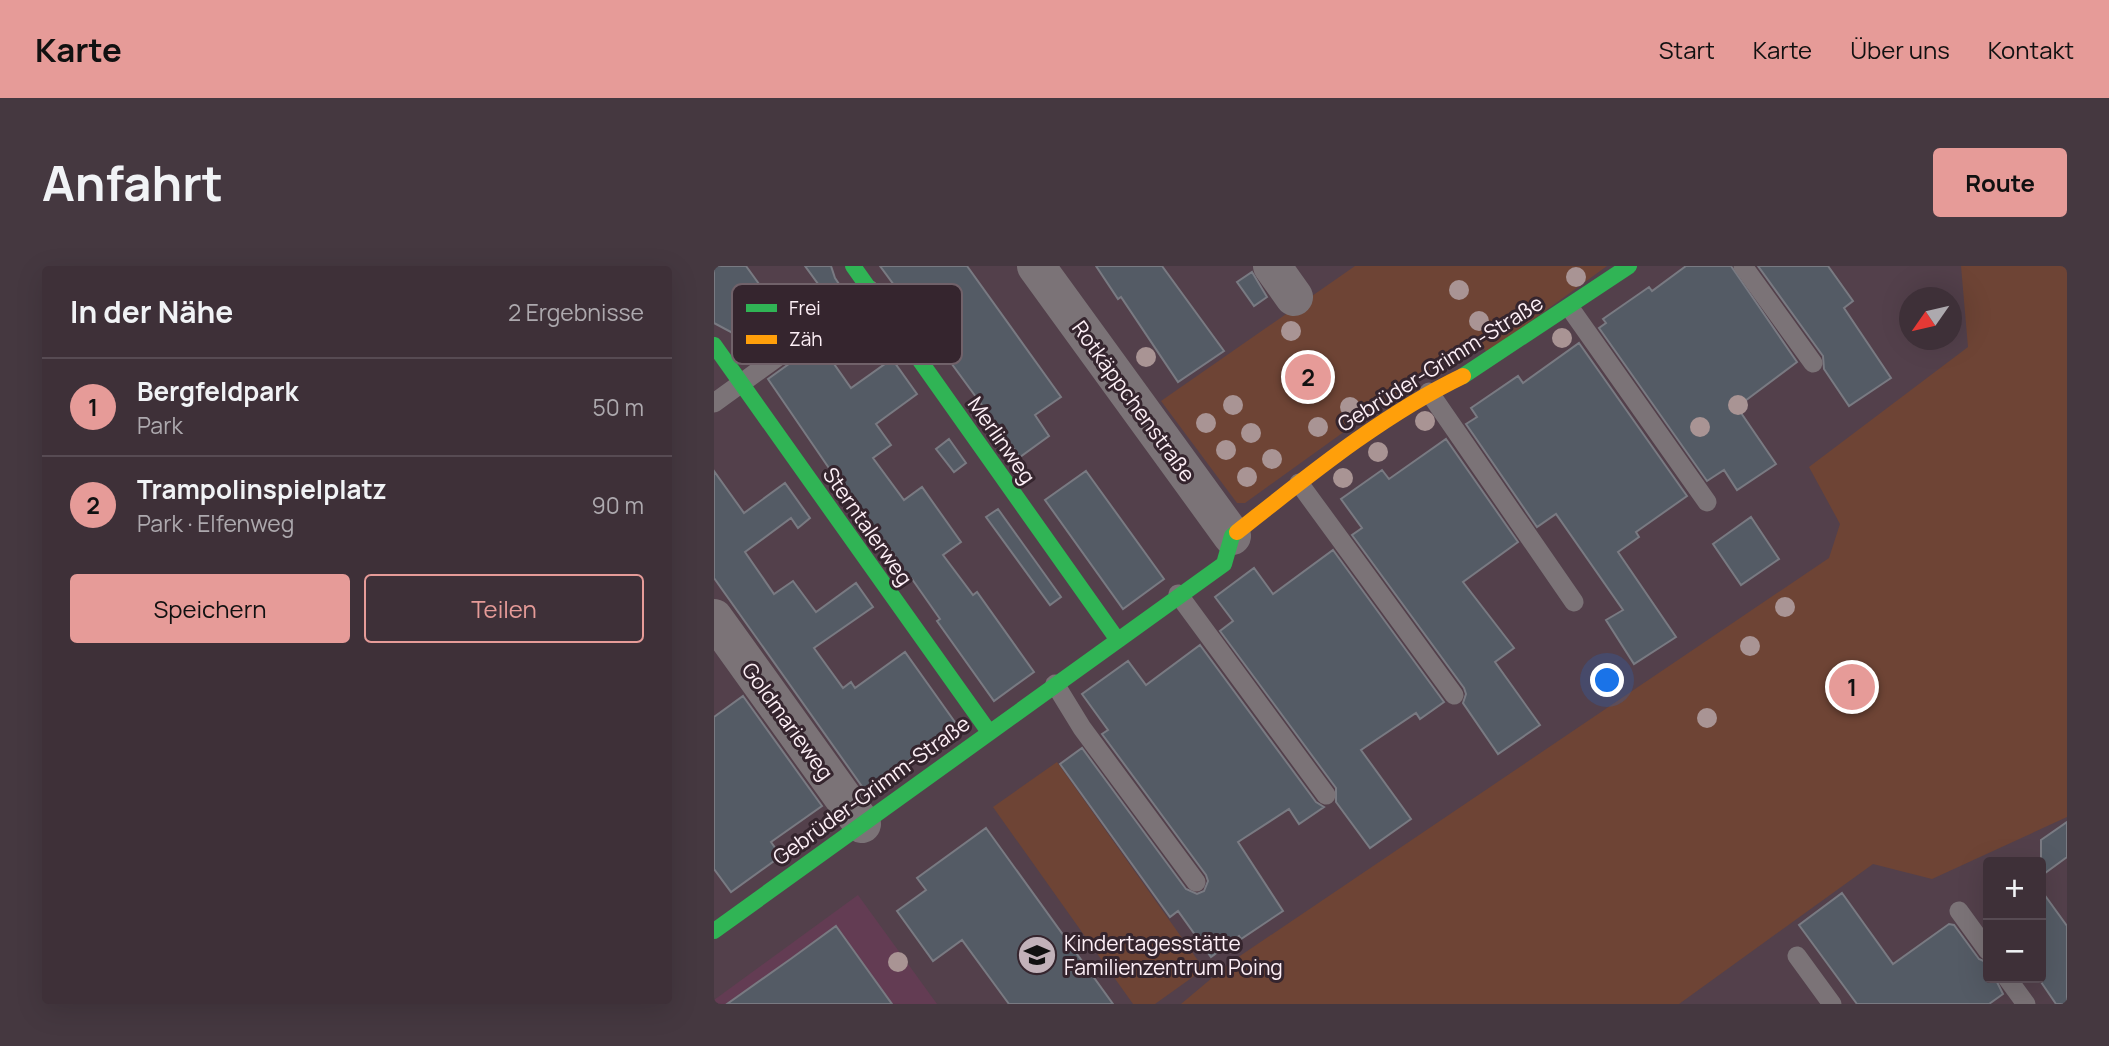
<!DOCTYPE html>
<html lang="de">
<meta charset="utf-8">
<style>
:root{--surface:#3e3038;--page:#453840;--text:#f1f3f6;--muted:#ada9ae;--line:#574b53;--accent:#e69b98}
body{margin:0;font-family:Manrope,sans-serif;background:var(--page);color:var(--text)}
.controls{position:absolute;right:21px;bottom:21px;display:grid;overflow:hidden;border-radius:7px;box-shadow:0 7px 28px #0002}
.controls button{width:63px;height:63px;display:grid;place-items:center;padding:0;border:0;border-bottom:2px solid var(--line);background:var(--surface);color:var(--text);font:35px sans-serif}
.compass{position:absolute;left:1185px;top:21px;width:63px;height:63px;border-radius:50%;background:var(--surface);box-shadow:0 7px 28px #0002;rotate:236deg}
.you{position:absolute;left:894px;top:415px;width:24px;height:24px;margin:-18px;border:5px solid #fff;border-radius:50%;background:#1a73e8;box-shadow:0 0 0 10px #1a73e833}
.badge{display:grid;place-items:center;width:46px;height:46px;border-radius:50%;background:var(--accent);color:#111;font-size:23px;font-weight:700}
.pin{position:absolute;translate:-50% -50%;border:4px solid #fff;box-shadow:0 2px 7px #0006}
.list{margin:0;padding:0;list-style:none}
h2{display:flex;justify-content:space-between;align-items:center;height:91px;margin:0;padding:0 28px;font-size:30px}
h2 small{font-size:23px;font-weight:400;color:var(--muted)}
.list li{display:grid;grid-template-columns:46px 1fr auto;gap:21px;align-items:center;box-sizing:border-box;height:98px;padding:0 28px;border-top:2px solid var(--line)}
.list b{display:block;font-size:26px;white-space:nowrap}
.list p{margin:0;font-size:23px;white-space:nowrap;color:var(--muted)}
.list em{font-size:23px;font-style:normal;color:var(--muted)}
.actions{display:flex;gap:14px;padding:21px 28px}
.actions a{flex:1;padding:16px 0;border:2px solid var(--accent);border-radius:7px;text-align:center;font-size:24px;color:var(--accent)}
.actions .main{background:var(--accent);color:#111}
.map{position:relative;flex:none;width:1353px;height:738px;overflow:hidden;border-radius:7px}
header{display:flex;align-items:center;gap:42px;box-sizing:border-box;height:98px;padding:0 35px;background:var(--accent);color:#111}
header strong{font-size:33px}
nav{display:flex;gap:38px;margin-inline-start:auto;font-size:24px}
.intro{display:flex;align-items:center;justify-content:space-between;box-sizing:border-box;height:168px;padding:0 42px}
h1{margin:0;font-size:49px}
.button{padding:18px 32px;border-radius:7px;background:var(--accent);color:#111;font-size:24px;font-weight:700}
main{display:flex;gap:42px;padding:0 42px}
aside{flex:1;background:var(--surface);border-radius:7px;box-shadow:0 7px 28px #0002}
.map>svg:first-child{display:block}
.built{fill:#633c53}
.green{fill:#6e4435}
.building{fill:#545b65;stroke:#797a82;stroke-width:2}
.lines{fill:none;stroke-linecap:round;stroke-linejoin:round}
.lane{stroke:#7b7377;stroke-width:19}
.street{stroke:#7b7377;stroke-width:38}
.fast{stroke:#30b455;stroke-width:16}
.slow{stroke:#ff9f0a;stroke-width:16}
.tree{fill:#a99494}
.labels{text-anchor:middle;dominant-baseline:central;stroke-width:6;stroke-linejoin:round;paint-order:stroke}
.street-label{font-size:21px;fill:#fdeff6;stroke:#35252e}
.poi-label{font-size:21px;fill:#fdeff6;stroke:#35252e;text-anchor:start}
.key{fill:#35252e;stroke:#71626a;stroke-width:2}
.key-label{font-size:19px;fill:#fdeff6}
</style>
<header>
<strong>Karte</strong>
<nav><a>Start</a><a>Karte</a><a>Über uns</a><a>Kontakt</a></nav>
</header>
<div class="intro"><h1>Anfahrt</h1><a class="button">Route</a></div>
<main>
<aside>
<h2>In der Nähe<small>2 Ergebnisse</small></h2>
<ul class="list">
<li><span class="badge">1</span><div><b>Bergfeldpark</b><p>Park</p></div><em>50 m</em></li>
<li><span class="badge">2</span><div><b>Trampolinspielplatz</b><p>Park · Elfenweg</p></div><em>90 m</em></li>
</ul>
<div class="actions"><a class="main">Speichern</a><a>Teilen</a></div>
</aside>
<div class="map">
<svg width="1353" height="738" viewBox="0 0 1353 738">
<rect width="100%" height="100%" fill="#53404b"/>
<path class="built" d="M144,629l79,109h-223v-4z"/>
<path class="green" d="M641,0h252l-120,87 -11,-16 -231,166h-8l-76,-102z
M1247,0h106v551l-135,62 -59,-15 -194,140h-498l50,-42 598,-404 11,-34 -31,-57 159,-120z
M343,496l147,207 -49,35h-22l-140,-197z"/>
<path class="building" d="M0,0h32l47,65 -43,28 -19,-27 -17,-9z
M91,0h26l4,12 10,15 -13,10z
M166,0h87l94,131 -26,18 14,21 -29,21 -16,-22 -3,2 -17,-23 3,-2z
M382,0h66l62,85 -46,31 -57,-85 -3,2z
M972,0h45l66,96 -60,45 39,57 -39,26 -13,-20 -17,11 -108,-153 7,-5 -3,-4 46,-32 3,4z
M1044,0h70l25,35 -9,7 47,70 -42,28 -25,-37 -1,-13z
M538,6l15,25 -13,9 -17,-24z
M865,77l108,153 -51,36 3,5 -21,15 58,85 -42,27 -28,-44 17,-10 -67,-96 -19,13 -71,-103 11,-7 -6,-9 47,-32 5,7z
M93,85l8,12 12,-9 24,34 41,-29 25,35 -41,30 15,21 -18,13 31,42 18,-13 39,55 -18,13 30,40 4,-3 57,80 -40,29 -57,-80 3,-2 -28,-40 -3,2 -17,-23 3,-2 -47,-65 -2,2 -78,-114z
M235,173l17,24 -12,9 -18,-23z
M732,173l72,103 -55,40 51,66 -19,14 45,63 -42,29 -35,-51 3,-9 -2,-6 -112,-153 10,-7 -21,-29 41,-29 7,9z
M0,205l30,42 41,-30 25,35 -12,10 -7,-10 -46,34 29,42 19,-13 23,31 40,-29 17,24 -59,41 29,40 8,-6 4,6 50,-36 52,73 -91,67 -152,-214z
M372,205l78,108 -41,30 -78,-109z
M284,243l63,88 -11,8 -64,-88z
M1037,251l28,42 -38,26 -28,-41z
M619,284l111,152 -24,17 -4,-6 -55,37 50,69 -41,29 -34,-46v-14l-116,-157 13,-10 -18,-24 39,-29 19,26z
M486,379l116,157 8,5 -25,17 -10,-15 -51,33 45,69 -42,28 -2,-3 -28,21 -33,-46 -8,6 -110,-153 22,-16 104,141 11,5 7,-3 4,-10 -2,-6 -104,-141 6,-4 -26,-36 46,-33 18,24z
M29,430l79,110 -51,36 10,14 -50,36 -17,-23v-152z
M1353,556v35l-26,19v-36z
M272,562l127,176h-104l-47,-64 -29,21 -36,-50 29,-21 -9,-12z
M1327,624l26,36v78h-11l-15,-22z
M1128,627l51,71 56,-40 5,1 25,34 9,4v15h7l8,16 -14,10h-132l-58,-79z
M122,660l56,78h-165l65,-46z"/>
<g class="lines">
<path class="lane" d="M1029,0l70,97
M856,42l137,194
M715,126l145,210
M0,137l156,-113
M585,217l155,212
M464,328l148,201
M341,418l27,44 114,154
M1245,645l29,40
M1083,690l35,48
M1293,712l19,26"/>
<path class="street" d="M322,0l196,270
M558,0l22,31
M0,352l148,206"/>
<path class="fast" d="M139,0l264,373
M0,79l275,387
M749,110l166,-110
M0,665l510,-367 8,-28 5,-4"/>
<path class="slow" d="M523,266c71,-56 145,-117 226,-156"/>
</g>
<g class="tree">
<circle cx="862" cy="11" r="10"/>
<circle cx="745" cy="24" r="10"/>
<circle cx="765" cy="55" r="10"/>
<circle cx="577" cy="65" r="10"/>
<circle cx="848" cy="72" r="10"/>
<circle cx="432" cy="91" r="10"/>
<circle cx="519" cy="139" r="10"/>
<circle cx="1024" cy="139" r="10"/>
<circle cx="636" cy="141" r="10"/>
<circle cx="711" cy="155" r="10"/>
<circle cx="492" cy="157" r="10"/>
<circle cx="604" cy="161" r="10"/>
<circle cx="986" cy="161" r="10"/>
<circle cx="537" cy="167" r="10"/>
<circle cx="512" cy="184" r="10"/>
<circle cx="664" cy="186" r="10"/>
<circle cx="558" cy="193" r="10"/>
<circle cx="533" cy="211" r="10"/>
<circle cx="629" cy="212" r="10"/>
<circle cx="1071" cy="341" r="10"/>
<circle cx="1036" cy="380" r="10"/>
<circle cx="993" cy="452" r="10"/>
<circle cx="184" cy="696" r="10"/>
</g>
<defs>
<g id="school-disc" transform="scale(2.0125)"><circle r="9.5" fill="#c2b2ba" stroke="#35252e"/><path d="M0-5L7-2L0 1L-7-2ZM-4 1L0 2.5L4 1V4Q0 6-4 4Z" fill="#111"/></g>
</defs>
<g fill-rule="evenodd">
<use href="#school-disc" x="323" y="689"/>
</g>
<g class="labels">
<g class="street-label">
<text transform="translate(726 97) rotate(-32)">Gebrüder-Grimm-Straße</text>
<text transform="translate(420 135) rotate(54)">Rotkäppchenstraße</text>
<text transform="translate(288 174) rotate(55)">Merlinweg</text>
<text transform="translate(154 260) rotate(55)">Sterntalerweg</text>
<text transform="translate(74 455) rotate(54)">Goldmarieweg</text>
<text transform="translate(157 524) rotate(-36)">Gebrüder-Grimm-Straße</text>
</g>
<g class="poi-label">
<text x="350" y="677">Kindertagesstätte<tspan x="350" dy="24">Familienzentrum Poing</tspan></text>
</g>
</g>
<rect x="18" y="18" width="230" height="80" rx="10" class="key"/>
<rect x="32" y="38" width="31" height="8" fill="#30b455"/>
<rect x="32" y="69" width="31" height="9" fill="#ff9f0a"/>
<g class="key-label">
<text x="75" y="49">Frei</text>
<text x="75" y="80">Zäh</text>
</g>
</svg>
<div class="controls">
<button>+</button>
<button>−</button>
</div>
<svg class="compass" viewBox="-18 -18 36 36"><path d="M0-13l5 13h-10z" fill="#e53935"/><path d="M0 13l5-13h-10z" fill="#ada9ae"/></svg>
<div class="you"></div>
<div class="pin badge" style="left:1138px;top:421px">1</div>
<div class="pin badge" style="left:594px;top:111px">2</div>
</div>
</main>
